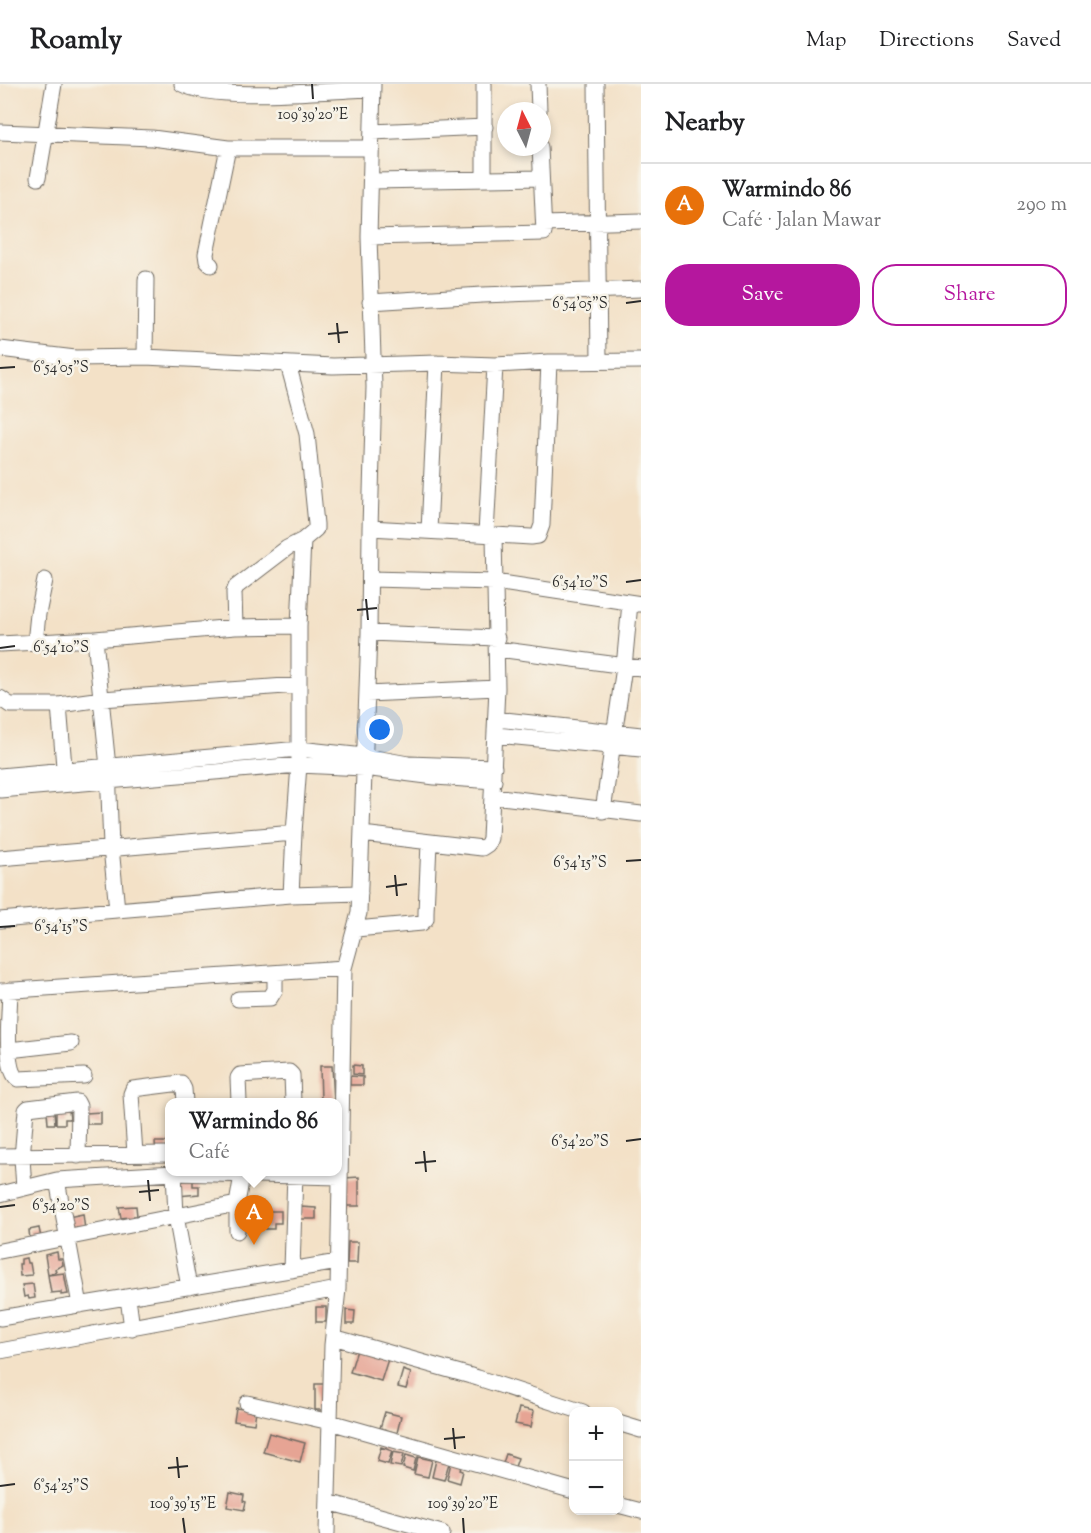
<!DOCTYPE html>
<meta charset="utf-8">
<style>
:root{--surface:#fff;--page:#f6f6f6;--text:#202124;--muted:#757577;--line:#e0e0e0;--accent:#b5179e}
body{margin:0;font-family:"Sorts Mill Goudy",serif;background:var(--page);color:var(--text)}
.controls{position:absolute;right:18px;bottom:18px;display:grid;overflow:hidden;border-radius:12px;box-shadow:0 3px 9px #0003}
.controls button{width:54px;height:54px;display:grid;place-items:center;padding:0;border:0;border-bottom:2px solid var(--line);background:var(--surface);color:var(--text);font:30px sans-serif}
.compass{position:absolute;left:497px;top:18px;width:54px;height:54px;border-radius:50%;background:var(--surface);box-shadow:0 3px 9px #0003;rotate:354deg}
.you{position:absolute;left:380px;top:646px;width:21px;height:21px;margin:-15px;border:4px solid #fff;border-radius:50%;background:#1a73e8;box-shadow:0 0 0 9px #1a73e833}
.badge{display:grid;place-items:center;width:39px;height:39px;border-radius:50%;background:var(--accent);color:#fff;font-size:20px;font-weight:700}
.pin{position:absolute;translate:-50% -50px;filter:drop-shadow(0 2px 3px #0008)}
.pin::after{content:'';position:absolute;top:32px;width:21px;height:18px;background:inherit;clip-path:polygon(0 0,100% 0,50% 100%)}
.popup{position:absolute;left:165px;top:1014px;width:177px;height:78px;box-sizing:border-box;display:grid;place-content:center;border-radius:12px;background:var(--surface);filter:drop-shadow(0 2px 4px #0005);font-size:20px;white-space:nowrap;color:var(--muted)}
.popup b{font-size:22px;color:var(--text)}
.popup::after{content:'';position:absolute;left:50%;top:100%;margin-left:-12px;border:12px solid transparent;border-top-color:var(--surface)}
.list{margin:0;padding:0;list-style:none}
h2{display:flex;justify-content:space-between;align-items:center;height:78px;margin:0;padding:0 24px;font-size:26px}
h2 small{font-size:20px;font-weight:400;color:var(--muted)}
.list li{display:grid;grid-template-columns:39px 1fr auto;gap:18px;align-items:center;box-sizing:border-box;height:84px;padding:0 24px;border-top:2px solid var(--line)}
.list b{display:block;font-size:22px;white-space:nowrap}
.list p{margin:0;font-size:20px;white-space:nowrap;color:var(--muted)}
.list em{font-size:20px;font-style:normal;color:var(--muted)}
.actions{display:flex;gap:12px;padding:18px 24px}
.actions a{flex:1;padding:14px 0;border:2px solid var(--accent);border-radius:24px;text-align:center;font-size:21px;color:var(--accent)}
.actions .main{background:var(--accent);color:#fff}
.map{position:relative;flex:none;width:641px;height:1449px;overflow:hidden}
header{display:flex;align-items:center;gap:36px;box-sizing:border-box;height:84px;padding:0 30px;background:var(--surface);border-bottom:2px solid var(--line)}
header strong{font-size:28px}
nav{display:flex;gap:33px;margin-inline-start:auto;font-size:21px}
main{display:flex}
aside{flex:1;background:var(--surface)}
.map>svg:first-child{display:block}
.building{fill:#e6a494}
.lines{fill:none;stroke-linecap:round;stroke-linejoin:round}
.minor-casing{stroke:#716b62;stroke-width:17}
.minor{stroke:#fff;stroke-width:15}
.ticks{fill:none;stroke:#2b2b2b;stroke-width:2}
.ticks-label{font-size:15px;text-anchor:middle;fill:#2b2b2b;stroke:#f7f3e8;stroke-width:5;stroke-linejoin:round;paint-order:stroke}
</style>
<header>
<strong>Roamly</strong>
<nav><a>Map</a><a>Directions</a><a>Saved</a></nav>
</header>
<main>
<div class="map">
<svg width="641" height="1449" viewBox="0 0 641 1449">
<rect width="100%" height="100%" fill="#f7f3e8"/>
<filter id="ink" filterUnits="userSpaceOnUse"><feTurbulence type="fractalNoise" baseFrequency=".0167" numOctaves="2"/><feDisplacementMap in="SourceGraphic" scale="12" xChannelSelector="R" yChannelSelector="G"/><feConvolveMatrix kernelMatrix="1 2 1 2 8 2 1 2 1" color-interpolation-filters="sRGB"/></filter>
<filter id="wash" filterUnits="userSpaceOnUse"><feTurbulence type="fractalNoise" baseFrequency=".008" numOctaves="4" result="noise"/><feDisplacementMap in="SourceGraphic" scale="24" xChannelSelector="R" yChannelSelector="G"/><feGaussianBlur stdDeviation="1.35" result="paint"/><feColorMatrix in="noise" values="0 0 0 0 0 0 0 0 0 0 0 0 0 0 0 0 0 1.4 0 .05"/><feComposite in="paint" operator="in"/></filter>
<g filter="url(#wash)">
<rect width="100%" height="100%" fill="#f3e1c7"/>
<g id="blocks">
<path class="building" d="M353,981l9,1v9l-9,-1z
M320,982h12l2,35h-13z
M350,992l13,1v8h-13z
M65,1022v5h4l1,8h-5v5h-9v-17z
M47,1027h7l1,13h-7z
M101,1028v12h-14l-1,-11z
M155,1058h13l-1,10 -11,1z
M359,1093v29h-13l-1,-28z
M193,1096v6h6v8l-21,2 -1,-14z
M136,1122l1,10h-3l1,3 -7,1v-3l-7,1 -2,-11z
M300,1123l16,1v11h-16z
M265,1127h16v12h-7v6h-8z
M83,1130l2,16 -8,2 -1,-5 -8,1v-11z
M39,1144l2,10 -11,2 -1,-10z
M348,1158h10l-1,21h-10z
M57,1168l1,7h4l1,6 -8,4 1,3 -8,2 -3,-19z
M26,1174l1,5h3l2,12 -12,1 -1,-12h2v-5z
M64,1189l4,21 -7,1v-3l-10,1 -3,-18z
M33,1200l2,14 -6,1 -1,-3 -4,1 -2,-12z
M316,1223h10v15h-10z
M346,1226l9,1 -1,13h-8z
M358,1263l31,9 -8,25 -31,-9z
M403,1286l8,3 -5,16 -8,-2z
M315,1300h9v26h-9z
M236,1324l20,3 -2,13 -20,-3z
M519,1324l15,3 -3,16 -16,-3z
M385,1328l16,4 -4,17 -17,-5z
M269,1349l36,10 -5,19 -37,-10z
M381,1363l11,4 -4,13 -11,-3z
M393,1368l11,2 -3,13 -11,-2z
M506,1370l12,4 -3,9 -12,-4z
M406,1371l10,3 -3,13 -10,-3z
M418,1373l14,3 -4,17 -14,-3z
M436,1376l13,3 -5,17 -12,-3z
M451,1379l11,1 -2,6 3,1 -3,12 -13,-4z
M230,1408l14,3 -1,6 3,1 -2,8 -17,-3z"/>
</g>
</g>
<g filter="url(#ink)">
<use href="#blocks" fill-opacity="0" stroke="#716b62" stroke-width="1.5"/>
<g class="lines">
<g class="minor-casing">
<path id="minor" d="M182,0c34,18 148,6 191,5
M538,0l1,27
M596,0l3,277
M0,48l152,6 76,10h144
M372,48l113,-5
M38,94l16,-94
M484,95v-95
M372,97l169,-3
M544,140l97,-3
M369,153l175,-4 -4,-86
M211,181l-4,-4 -1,-7 22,-106
M370,218l112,-7 159,-6
M0,265l75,9 70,-1 188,9 104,-3 58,2 54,-3 92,-1
M145,273l1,-78
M288,280l19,70 9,90v5l-13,11 -4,86v139l-5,68 -3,62
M370,444l161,9 7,-1 4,-11 7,-163
M429,447l8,-168
M486,450l9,-169
M370,495l125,3 146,22
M235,543l-1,-35 2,-5 51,-39 16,-8
M369,549l128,5
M95,555l13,128 3,80 6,63
M35,559l3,-29 7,-34
M0,560l95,-5 140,-12 64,-1
M497,565l144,19
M367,610l130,-6
M0,614l10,7h49l43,-6 197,-14
M59,621l6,74
M496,635l145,16
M496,651l145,14
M0,692l299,-27 65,7 44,8 86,3
M0,706l299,-25 65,3 71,9 59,4
M493,712l148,18
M603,727l21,-144 6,-64
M362,750l120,14 6,-4 2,-6 7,-150 -3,-153
M0,774l294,-25
M0,836l291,-25 69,-2
M356,845l66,-6 4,-4v-7l3,-69
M10,906c0,18 -7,80 8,89l66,-3
M0,907l344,-23
M238,915l32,-1 5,-8v-16
M9,966l62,-7
M239,1018l-1,-24 2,-3 49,-3 3,3 1,27
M135,1070l-4,-60 2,-5 48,-6 3,6 1,13
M0,1072l170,-2
M174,1088l2,44 13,71
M57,1096l117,-7 165,4
M24,1104l-2,-30 4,-48 2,-2 49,-6 2,4 -1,50
M0,1110l57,-14 23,125
M237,1147v-27l5,-29
M0,1167l237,-47
M292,1186l3,-98
M128,1214l4,30
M0,1234l338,-56
M333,1253l145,41 105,34
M0,1267l338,-62
M247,1319l83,19 244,69
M618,1339l23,7
M328,1418l114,31
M618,1421l23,6
M327,1449l5,-188 6,-56 6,-321 15,-55 10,-280 1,-105 4,-141 -5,-150 4,-153"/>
</g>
<use href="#minor" class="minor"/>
</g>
</g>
<path class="ticks" d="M312,0l1,15M626,219l15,-2M337,239l2,20M328,250l20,-2M0,284l15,-1M626,498l15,-2M366,515l2,21M357,526l20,-2M0,564l15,-2M626,777l15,-1M395,791l2,21M386,803l21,-3M0,843l15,-1M626,1057l15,-2M424,1067l2,21M415,1079l21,-2M148,1096l2,21M139,1108l20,-2M0,1123l15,-2M453,1344l2,21M444,1355l21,-2M177,1373l2,21M168,1384l20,-2M0,1402l15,-2M183,1434l2,15M463,1434l1,15"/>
<g class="ticks-label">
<text x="313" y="35">109°39'20"E</text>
<text x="580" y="224">6°54'05"S</text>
<text x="61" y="288">6°54'05"S</text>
<text x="580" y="503">6°54'10"S</text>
<text x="61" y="568">6°54'10"S</text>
<text x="580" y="783">6°54'15"S</text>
<text x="61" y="847">6°54'15"S</text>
<text x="580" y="1062">6°54'20"S</text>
<text x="61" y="1126">6°54'20"S</text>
<text x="61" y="1406">6°54'25"S</text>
<text x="183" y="1424">109°39'15"E</text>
<text x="463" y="1424">109°39'20"E</text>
</g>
</svg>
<div class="controls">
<button>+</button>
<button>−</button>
</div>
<svg class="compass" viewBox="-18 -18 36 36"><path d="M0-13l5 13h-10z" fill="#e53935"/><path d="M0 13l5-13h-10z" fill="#757577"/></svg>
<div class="you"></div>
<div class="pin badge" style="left:254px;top:1161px;background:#e8710a">A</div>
<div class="popup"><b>Warmindo 86</b>Café</div>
</div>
<aside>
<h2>Nearby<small></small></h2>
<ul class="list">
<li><span class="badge" style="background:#e8710a">A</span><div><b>Warmindo 86</b><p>Café · Jalan Mawar</p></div><em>290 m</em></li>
</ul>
<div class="actions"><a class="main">Save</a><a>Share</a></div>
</aside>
</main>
